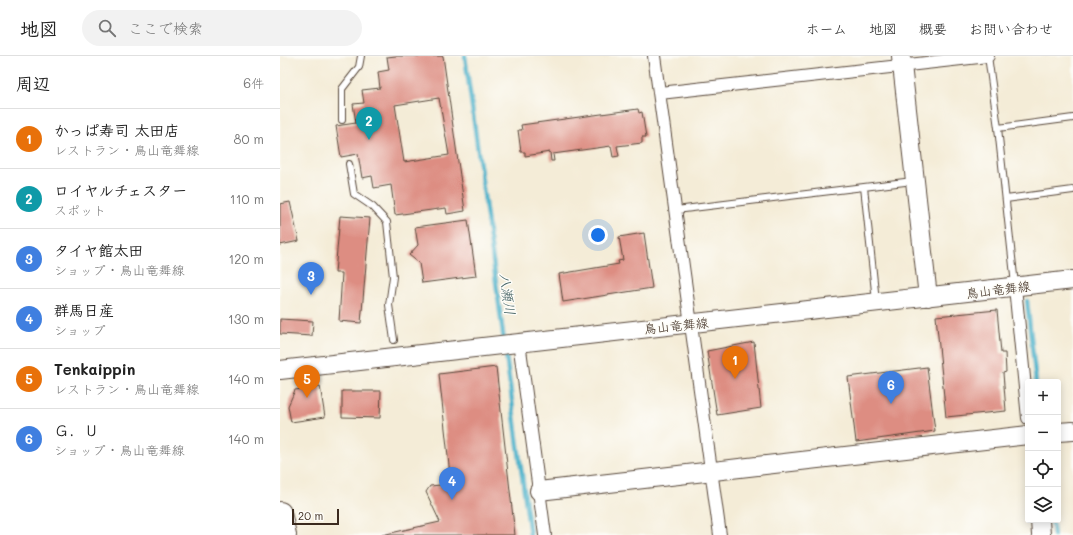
<!DOCTYPE html>
<html lang="ja">
<meta charset="utf-8">
<style>
:root{--surface:#fff;--page:#f2f2f2;--text:#222;--muted:#767676;--line:#e0e0e0;--accent:#b5179e}
body{margin:0;font-family:Mali,"Klee One",sans-serif;background:var(--page);color:var(--text)}
.controls{position:absolute;right:12px;bottom:12px;display:grid;overflow:hidden;border-radius:4px;box-shadow:0 2px 10px #0003}
.controls button{width:36px;height:36px;display:grid;place-items:center;padding:0;border:0;border-bottom:1px solid var(--line);background:var(--surface);color:var(--text);font:20px sans-serif}
.scale{position:absolute;left:12px;bottom:10px;width:47px;box-sizing:border-box;padding-left:4px;border:2px solid #3b2a1e;border-top:0;font-size:11px;line-height:14px;white-space:nowrap;color:#3b2a1e;-webkit-text-stroke:3px #fdfcf7;paint-order:stroke}
.you{position:absolute;left:318px;top:179px;width:14px;height:14px;margin:-10px;border:3px solid #fff;border-radius:50%;background:#1a73e8;box-shadow:0 0 0 6px #1a73e833}
.badge{display:grid;place-items:center;width:26px;height:26px;border-radius:50%;background:var(--accent);color:#fff;font-size:13px;font-weight:700}
.pin{position:absolute;translate:-50% -33px;filter:drop-shadow(0 1px 2px #0008)}
.pin::after{content:'';position:absolute;top:21px;width:14px;height:12px;background:inherit;clip-path:polygon(0 0,100% 0,50% 100%)}
.list{margin:0;padding:0;list-style:none}
h2{display:flex;justify-content:space-between;align-items:center;height:52px;margin:0;padding:0 16px;font-size:17px}
h2 small{font-size:13px;font-weight:400;color:var(--muted)}
.list li{display:grid;grid-template-columns:26px 1fr auto;gap:12px;align-items:center;box-sizing:border-box;height:60px;padding:0 16px;border-top:1px solid var(--line)}
.list b{display:block;font-size:15px;white-space:nowrap}
.list p{margin:0;font-size:13px;white-space:nowrap;color:var(--muted)}
.list em{font-size:13px;font-style:normal;color:var(--muted)}
.icon{flex:none;width:22px;height:22px;fill:none;stroke:currentColor;stroke-width:2;stroke-linecap:round;stroke-linejoin:round}
.map{position:relative;flex:none;width:793px;height:479px;overflow:hidden}
header{display:flex;align-items:center;gap:24px;box-sizing:border-box;height:56px;padding:0 20px;background:var(--surface);border-bottom:1px solid var(--line)}
header strong{font-size:19px}
nav{display:flex;gap:22px;margin-inline-start:auto;font-size:14px}
.search{width:280px;height:36px;background:var(--page);display:flex;align-items:center;gap:10px;box-sizing:border-box;padding:0 14px;border-radius:22px;color:var(--muted);font-size:15px}
main{display:flex}
aside{flex:1;background:var(--surface)}
.map>svg:first-child{display:block}
.lines{fill:none;stroke-linecap:round;stroke-linejoin:round}
.stream{stroke:#4ab0c9;stroke-width:4.5}
.building{fill:#dd8d82;fill-rule:evenodd}
.lane-casing{stroke:#57473a;stroke-width:8}
.street-casing{stroke:#57473a;stroke-width:14}
.secondary-casing{stroke:#57473a;stroke-width:20}
.highway-casing{stroke:#57473a;stroke-width:24}
.lane{stroke:#fff;stroke-width:6}
.street{stroke:#fff;stroke-width:12}
.secondary{stroke:#fff;stroke-width:18}
.highway{stroke:#fff;stroke-width:22}
.labels{text-anchor:middle;dominant-baseline:central;stroke-width:3;stroke-linejoin:round;paint-order:stroke}
.street-label{font-size:13px;fill:#3b2a1e;stroke:#fdfcf7}
.water-label{font-size:14px;font-style:italic;fill:#416062;stroke:#fdfcf7}
</style>
<header>
<strong>地図</strong>
<div class="search"><svg class="icon" aria-label="search" viewBox="0 0 24 24"><circle cx="10" cy="10" r="6"/><path d="M15 15l6 6"/></svg>ここで検索</div>
<nav><a>ホーム</a><a>地図</a><a>概要</a><a>お問い合わせ</a></nav>
</header>
<main>
<aside>
<h2>周辺<small>6件</small></h2>
<ul class="list">
<li><span class="badge" style="background:#e8710a">1</span><div><b>かっぱ寿司 太田店</b><p>レストラン · 鳥山竜舞線</p></div><em>80 m</em></li>
<li><span class="badge" style="background:#0f9aa8">2</span><div><b>ロイヤルチェスター</b><p>スポット</p></div><em>110 m</em></li>
<li><span class="badge" style="background:#3f7fe0">3</span><div><b>タイヤ館太田</b><p>ショップ · 鳥山竜舞線</p></div><em>120 m</em></li>
<li><span class="badge" style="background:#3f7fe0">4</span><div><b>群馬日産</b><p>ショップ</p></div><em>130 m</em></li>
<li><span class="badge" style="background:#e8710a">5</span><div><b>Tenkaippin</b><p>レストラン · 鳥山竜舞線</p></div><em>140 m</em></li>
<li><span class="badge" style="background:#3f7fe0">6</span><div><b>Ｇ．Ｕ</b><p>ショップ · 鳥山竜舞線</p></div><em>140 m</em></li>
</ul>
</aside>
<div class="map">
<svg width="793" height="479" viewBox="0 0 793 479">
<rect width="100%" height="100%" fill="#fdfcf7"/>
<filter id="ink" filterUnits="userSpaceOnUse"><feTurbulence type="fractalNoise" baseFrequency=".025" numOctaves="2"/><feDisplacementMap in="SourceGraphic" scale="8" xChannelSelector="R" yChannelSelector="G"/><feConvolveMatrix kernelMatrix="1 2 1 2 8 2 1 2 1" color-interpolation-filters="sRGB"/></filter>
<filter id="wash" filterUnits="userSpaceOnUse"><feTurbulence type="fractalNoise" baseFrequency=".012" numOctaves="4" result="noise"/><feDisplacementMap in="SourceGraphic" scale="16" xChannelSelector="R" yChannelSelector="G"/><feGaussianBlur stdDeviation="0.9" result="paint"/><feColorMatrix in="noise" values="0 0 0 0 0 0 0 0 0 0 0 0 0 0 0 0 0 1.4 0 .05"/><feComposite in="paint" operator="in"/></filter>
<g filter="url(#wash)">
<rect width="100%" height="100%" fill="#f4ecd7"/>
<g class="lines">
<path class="stream" d="M185,0l39,285
M747,245l9,81
M225,292l25,187
M772,464l2,15"/>
</g>
<g id="blocks">
<path class="building" d="M116,0h47l22,155 -18,3 -1,-6 -51,7 -4,-30 -17,3 -2,-12 -10,2 -4,-24 -17,3 -5,-31 20,-3 -3,-19 11,-1 -2,-13 18,-2 -2,-16 11,-2 -2,-13zM159,42l10,57 -45,7 -9,-57z
M358,53l1,4 3,-1 4,25h-4v6l-25,3 2,10 -6,1 -2,-11 -58,8 1,7h-3l-1,-9 -25,4v-4h-4l-3,-22h4l-1,-5z
M10,146l9,39 -19,4v-41z
M60,160l30,2 -9,105 -22,-2 3,-48h-7z
M188,164l8,56 -54,7 -3,-20 -10,-8 9,-10 -3,-18z
M364,177l8,55 -89,14 -4,-28 60,-10 -1,-3 5,-1 -4,-23z
M717,254l4,43h4l1,19 -3,1 3,38 -60,6 -10,-101z
M0,263l33,2 -1,15 -32,-2z
M474,286l7,66 -44,7 -10,-64z
M216,311l19,168h-133l58,-13 -14,-30 4,-6 21,-2 -12,-110z
M647,311l8,64 -79,11 -8,-65z
M40,330l5,31 -34,5 -3,-16 7,-16z
M62,335h39l-1,27 -38,-1z"/>
</g>
</g>
<g filter="url(#ink)">
<use href="#blocks" fill-opacity="0" stroke="#57473a" stroke-width="1"/>
<g class="lines">
<g class="lane-casing">
<path id="lane" d="M708,0l10,72 17,157
M62,64v-31l17,-22 2,-11
M718,72l75,-10
M69,108l5,30 19,13 14,15 6,55 -4,28 5,35
M584,131l12,114
M726,143l67,-9
M396,154l237,-29"/>
</g>
<g class="street-casing">
<path id="street" d="M374,0l66,479
M380,37l328,-37
M735,231l13,131
M239,286l26,193"/>
</g>
<g class="secondary-casing">
<path id="secondary" d="M621,0l27,241
M0,314l793,-90
M778,376l15,-1
M259,435l489,-56
M760,464l1,15"/>
</g>
<g class="highway-casing">
<path id="highway" d="M0,457l5,22"/>
</g>
<use href="#lane" class="lane"/>
<use href="#street" class="street"/>
<use href="#secondary" class="secondary"/>
<use href="#highway" class="highway"/>
</g>
</g>
<g class="labels">
<g class="street-label">
<text transform="translate(718 233) rotate(-7)">鳥山竜舞線</text>
<text transform="translate(396 269) rotate(-6)">鳥山竜舞線</text>
</g>
<g class="water-label">
<text transform="translate(228 238) rotate(82)">八瀬川</text>
</g>
</g>
</svg>
<div class="controls">
<button>+</button>
<button>−</button>
<button><svg class="icon" aria-label="locate" viewBox="0 0 24 24"><circle cx="12" cy="12" r="6"/><path d="M12 2v4M12 18v4M2 12h4M18 12h4"/></svg></button>
<button><svg class="icon" aria-label="layers" viewBox="0 0 24 24"><path d="M12 4l9 5-9 5-9-5zM3 14l9 5 9-5"/></svg></button>
</div>
<div class="scale">20 m</div>
<div class="you"></div>
<div class="pin badge" style="left:455px;top:323px;background:#e8710a">1</div>
<div class="pin badge" style="left:89px;top:84px;background:#0f9aa8">2</div>
<div class="pin badge" style="left:31px;top:239px;background:#3f7fe0">3</div>
<div class="pin badge" style="left:172px;top:444px;background:#3f7fe0">4</div>
<div class="pin badge" style="left:27px;top:342px;background:#e8710a">5</div>
<div class="pin badge" style="left:611px;top:348px;background:#3f7fe0">6</div>
</div>
</main>
